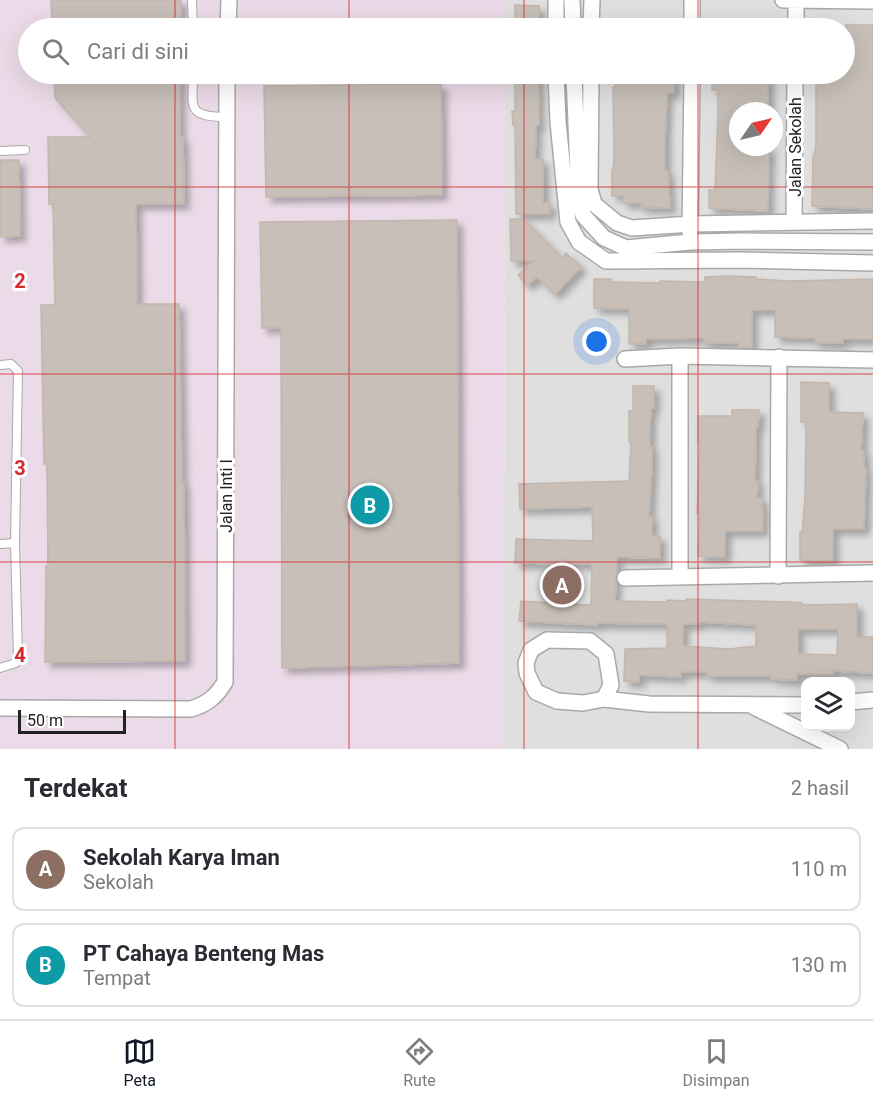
<!DOCTYPE html>
<html lang="id">
<style>
:root{--surface:#fff;--page:#f7f7f7;--text:#2b2b33;--muted:#7c7c81;--line:#e1e1e2;--accent:#111827}
body{margin:0;font-family:Roboto,sans-serif;background:var(--page);color:var(--text)}
.controls{position:absolute;right:18px;bottom:18px;display:grid;overflow:hidden;border-radius:12px;box-shadow:0 6px 24px #0002}
.controls button{width:54px;height:54px;display:grid;place-items:center;padding:0;border:0;border-bottom:2px solid var(--line);background:var(--surface);color:var(--text);font:30px sans-serif}
.compass{position:absolute;left:729px;top:102px;width:54px;height:54px;border-radius:50%;background:var(--surface);box-shadow:0 6px 24px #0002;rotate:56deg}
.scale{position:absolute;left:18px;bottom:15px;width:108px;box-sizing:border-box;padding-left:6px;border:3px solid #222;border-top:0;font-size:16px;line-height:21px;white-space:nowrap;color:#222;-webkit-text-stroke:4px #fff;paint-order:stroke}
.you{position:absolute;left:597px;top:342px;width:21px;height:21px;margin:-15px;border:4px solid #fff;border-radius:50%;background:#1a73e8;box-shadow:0 0 0 9px #1a73e833}
.badge{display:grid;place-items:center;width:39px;height:39px;border-radius:50%;background:var(--accent);color:#fff;font-size:20px;font-weight:700}
.pin{position:absolute;translate:-50% -50%;border:3px solid #fff;box-shadow:0 2px 6px #0006}
.list{margin:0;padding:0;list-style:none}
h2{display:flex;justify-content:space-between;align-items:center;height:78px;margin:0;padding:0 24px;font-size:26px}
h2 small{font-size:20px;font-weight:400;color:var(--muted)}
.list li{display:grid;grid-template-columns:39px 1fr auto;gap:18px;align-items:center;box-sizing:border-box;height:84px;margin:0 12px 12px;padding:0 12px;border:2px solid var(--line);border-radius:12px}
.list b{display:block;font-size:22px;white-space:nowrap}
.list p{margin:0;font-size:20px;white-space:nowrap;color:var(--muted)}
.list em{font-size:20px;font-style:normal;color:var(--muted)}
.icon{flex:none;width:33px;height:33px;fill:none;stroke:currentColor;stroke-width:2;stroke-linecap:round;stroke-linejoin:round}
.map{position:relative;flex:none;width:873px;height:749px;overflow:hidden}
.search{position:absolute;background:var(--surface);box-shadow:0 6px 24px #0002;left:18px;right:18px;top:18px;height:66px;display:flex;align-items:center;gap:15px;box-sizing:border-box;padding:0 21px;border-radius:33px;color:var(--muted);font-size:22px}
.sheet{height:270px;background:var(--surface)}
nav{display:flex;justify-content:space-around;align-items:center;box-sizing:border-box;height:84px;border-top:2px solid var(--line);background:var(--surface);font-size:16px;color:var(--muted)}
nav a{display:grid;justify-items:center;gap:3px}
nav .on{color:var(--accent)}
.map>svg:first-child{display:block}
.residential{fill:#e0dfdf;fill-rule:evenodd}
.industrial{fill:#ebdbe8}
.building{fill:#c7bfb8;stroke:#c4b6ab;stroke-width:1.5;fill-rule:evenodd;filter:url(#shadow)}
.lines{fill:none;stroke-linecap:round;stroke-linejoin:round}
.lane-casing{stroke:#a9a9a9;stroke-width:10}
.street-casing{stroke:#a9a9a9;stroke-width:18}
.lane{stroke:#fff;stroke-width:8}
.street{stroke:#fff;stroke-width:15}
.grid{fill:none;stroke:#d62828;stroke-width:1.5;stroke-opacity:0.55}
.labels{text-anchor:middle;dominant-baseline:central;stroke-width:6;stroke-linejoin:round;paint-order:stroke}
.street-label{font-size:16px;fill:#222;stroke:#fff}
.grid-label{font-size:20px;text-anchor:middle;font-weight:bold;fill:#d62828;stroke:#fff;stroke-width:6;stroke-linejoin:round;paint-order:stroke}
</style>
<div class="map">
<svg width="873" height="749" viewBox="0 0 873 749">
<defs>
<filter id="shadow"><feDropShadow dx="5.5" dy="5.5" stdDeviation="3" flood-color="#0004"/></filter>
</defs>
<rect width="100%" height="100%" fill="#f2efe9"/>
<path class="residential" d="M505,0h368v749h-369l1,-675h339v-46h-339zM738,111h36v36h-36zM806,682h44v44h-44z"/>
<path class="industrial" d="M0,0h505v28h-477v46h477l-1,675h-504z"/>
<path class="building" d="M51,0h130v28h-129z
M515,5l24,1v22h-20v-8h-4z
M846,25h27v184l-61,-3 1,-50h1l2,-13v-61h4v-8h24z
M54,74h126v63h3l1,67h-48l1,100h42l3,178h2l1,179 -140,1 1,-96h2l-1,-102h-3l-3,-159h14l-2,-101h-4l-1,-67h42l-35,-39z
M518,74h20l1,51h-3l-1,34h8v44h7v11h-34l-1,-89h-2l-1,-14h3v-30h3z
M615,74h59v19h-7l-2,46v32h3l2,37 -29,-1v-4h-18l1,-7h-12v-26h1l1,-13 -1,-70h2z
M712,74h56v35l-26,-1v3h-4v36h31l-1,64 -59,-3v-18h6l3,-76v-24h-6z
M441,84l1,111 -176,2 -2,-111z
M0,160h19l1,76 -20,1z
M510,219h13l39,39 4,-5 15,14 -26,27 -18,-17 -10,8 -9,-10 16,-14h-23z
M457,220l2,443 -177,5 -1,-340h-19l-2,-106z
M728,276l28,1v2l33,2 84,-2v60h-30v4h-28v-5l-40,-1v-27h-23v38l-13,-1v-4h-35v-5l-58,1v5h-17v-35l-35,-1v-29h17v3l49,1v-2l45,1v-5z
M801,382l28,1v29l34,1 -2,37h3v18h2l-2,61h-31v32l-33,-1v-28h2l3,-33 1,-76 -5,-1z
M633,386h21v22h-3l-1,16v23h2v18l-3,51h3v20h8v22l-43,-1 -2,44 52,1v-2l19,1v-2l102,3 14,1v2l55,-1v33h16v36l-40,-2v3h-36v6l-26,-1 1,-3h-65v-4h-26v5l-42,-2v7l-15,-1 1,-32 42,-1v-24l-70,-1v2l-78,-4 2,-20 70,4 1,-41 -77,-1 1,-24 77,2 -1,-34 -72,2 -1,-25 110,-3 2,-39h-2v-31h4zM700,622l56,3v21l-27,3 -46,-3v-22h17zM798,629h40l-1,26 -39,-1z
M732,410h27l-1,17h-2l-1,54h3l-1,17h5l1,33h-36l-2,1v25l-27,-1 2,-43h-3l3,-71h-2v-26h34z"/>
<g class="lines">
<g class="lane-casing">
<path id="lane" d="M192,0l1,28
M193,74c0,34 -7,42 32,43
M0,151l25,-1
M0,365l11,-1 7,7 -3,172 3,114 -2,6 -16,5
M0,544l15,-1"/>
</g>
<g class="street-casing">
<path id="street" d="M556,0v28
M572,0l1,28
M783,0l90,1
M228,28l1,-28
M591,28l1,-28
M692,28v-28
M796,28v-28
M556,74l2,48 10,100 11,20 27,19 134,-1 133,3
M574,74l5,124 4,17 21,23 22,10 64,-6 51,-1 132,1
M591,74l-1,115 4,15 23,19 15,5 59,-4 182,-3
M794,221l1,-147
M690,232l2,-158
M680,356v220
M625,359l55,-3 193,4
M778,576l1,-219
M625,578l248,-5
M604,699l7,-14 -5,-31 -16,-13 -43,-1 -16,10 -5,13 1,10 9,19 21,9 26,2 21,-4 45,5 157,1
M850,702l23,-2
M754,707l86,42
M0,708l191,1c16,-5 25,-12 34,-27l2,-608"/>
</g>
<use href="#lane" class="lane"/>
<use href="#street" class="street"/>
</g>
<path class="grid" d="M175,0v28M349,0v28M524,0v28M698,0v28M175,74v675M349,74v675M524,74v675M698,74v675M0,187h873M0,374h873M0,562h873"/>
<g class="labels">
<g class="street-label">
<text transform="translate(795 147) rotate(-90)">Jalan Sekolah</text>
<text transform="translate(226 496) rotate(-90)">Jalan Inti I</text>
</g>
</g>
<g class="grid-label">
<text x="20" y="288">2</text>
<text x="20" y="475">3</text>
<text x="20" y="662">4</text>
</g>
</svg>
<div class="controls">
<button><svg class="icon" aria-label="layers" viewBox="0 0 24 24"><path d="M12 4l9 5-9 5-9-5zM3 14l9 5 9-5"/></svg></button>
</div>
<svg class="compass" viewBox="-18 -18 36 36"><path d="M0-13l5 13h-10z" fill="#e53935"/><path d="M0 13l5-13h-10z" fill="#7c7c81"/></svg>
<div class="scale">50 m</div>
<div class="you"></div>
<div class="pin badge" style="left:562px;top:585px;background:#8d6e63">A</div>
<div class="pin badge" style="left:370px;top:505px;background:#0f9aa8">B</div>
<div class="search"><svg class="icon" aria-label="search" viewBox="0 0 24 24"><circle cx="10" cy="10" r="6"/><path d="M15 15l6 6"/></svg>Cari di sini</div>
</div>
<section class="sheet">
<h2>Terdekat<small>2 hasil</small></h2>
<ul class="list">
<li><span class="badge" style="background:#8d6e63">A</span><div><b>Sekolah Karya Iman</b><p>Sekolah</p></div><em>110 m</em></li>
<li><span class="badge" style="background:#0f9aa8">B</span><div><b>PT Cahaya Benteng Mas</b><p>Tempat</p></div><em>130 m</em></li>
</ul>
</section>
<nav>
<a class="on"><svg class="icon" aria-label="map" viewBox="0 0 24 24"><path d="M3 6l6-2 6 2 6-2v14l-6 2-6-2-6 2zM9 4v14M15 6v14"/></svg>Peta</a>
<a><svg class="icon" aria-label="directions" viewBox="0 0 24 24"><path d="M12 3l9 9-9 9-9-9zM9 14v-3h6M13 9l2 2-2 2"/></svg>Rute</a>
<a><svg class="icon" aria-label="saved" viewBox="0 0 24 24"><path d="M7 4h10v16l-5-4-5 4z"/></svg>Disimpan</a>
</nav>
